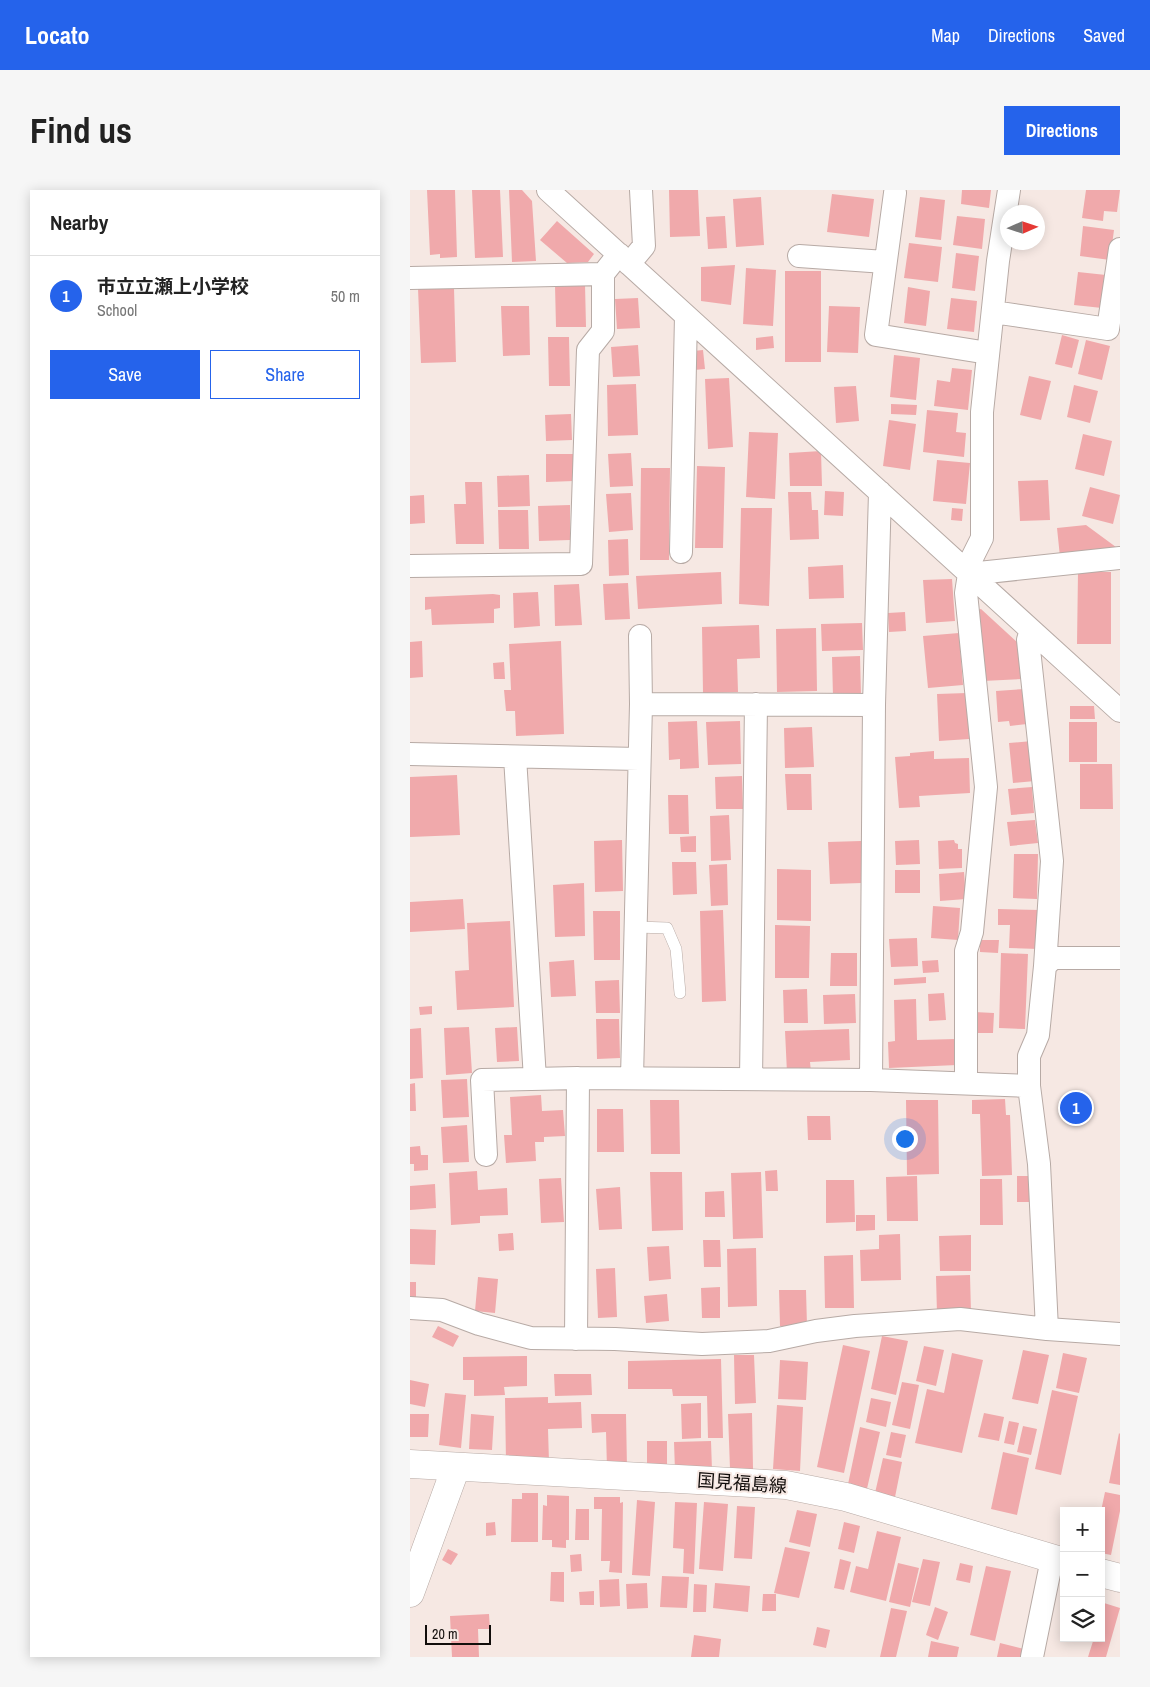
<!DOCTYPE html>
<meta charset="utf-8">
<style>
:root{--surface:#fff;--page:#f6f6f6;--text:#222;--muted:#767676;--line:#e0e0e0;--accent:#2563eb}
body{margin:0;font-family:"Archivo Narrow","Noto Sans JP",sans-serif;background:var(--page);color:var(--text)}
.controls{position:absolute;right:15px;bottom:15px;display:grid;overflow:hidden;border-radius:0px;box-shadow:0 2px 12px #0003}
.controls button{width:45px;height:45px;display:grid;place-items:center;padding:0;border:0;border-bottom:1px solid var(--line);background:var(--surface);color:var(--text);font:25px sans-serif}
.compass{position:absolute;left:590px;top:15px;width:45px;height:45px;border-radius:50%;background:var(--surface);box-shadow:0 2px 12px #0003;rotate:87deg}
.scale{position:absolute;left:15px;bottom:12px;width:66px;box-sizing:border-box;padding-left:5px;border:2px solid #120e0c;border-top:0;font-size:14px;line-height:18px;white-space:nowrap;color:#120e0c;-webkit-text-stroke:4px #f6e8e3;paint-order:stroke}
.you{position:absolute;left:494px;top:948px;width:18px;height:18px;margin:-12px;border:4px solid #fff;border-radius:50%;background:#1a73e8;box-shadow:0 0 0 8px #1a73e833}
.badge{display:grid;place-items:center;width:32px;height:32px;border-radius:50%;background:var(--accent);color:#fff;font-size:16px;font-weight:700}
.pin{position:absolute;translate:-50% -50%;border:2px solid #fff;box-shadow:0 1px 5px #0006}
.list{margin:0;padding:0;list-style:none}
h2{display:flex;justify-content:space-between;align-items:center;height:65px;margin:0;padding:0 20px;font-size:21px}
h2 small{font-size:16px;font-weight:400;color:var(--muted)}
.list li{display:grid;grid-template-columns:32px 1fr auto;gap:15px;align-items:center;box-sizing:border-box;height:80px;padding:0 20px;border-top:1px solid var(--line)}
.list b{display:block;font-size:19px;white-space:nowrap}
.list p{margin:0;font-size:16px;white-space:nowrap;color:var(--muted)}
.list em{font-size:16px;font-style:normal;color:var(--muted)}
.actions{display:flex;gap:10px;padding:15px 20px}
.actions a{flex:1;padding:11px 0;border:1px solid var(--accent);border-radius:0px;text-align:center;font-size:18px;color:var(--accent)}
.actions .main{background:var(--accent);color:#fff}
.icon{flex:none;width:28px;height:28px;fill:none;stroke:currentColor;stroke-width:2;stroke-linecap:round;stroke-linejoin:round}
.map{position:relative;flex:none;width:710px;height:1467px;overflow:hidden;border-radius:0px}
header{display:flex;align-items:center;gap:30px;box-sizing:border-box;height:70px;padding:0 25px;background:var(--accent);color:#fff}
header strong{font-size:24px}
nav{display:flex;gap:28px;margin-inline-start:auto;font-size:18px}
.intro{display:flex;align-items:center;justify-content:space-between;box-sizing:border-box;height:120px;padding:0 30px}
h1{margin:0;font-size:35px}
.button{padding:12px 22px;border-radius:0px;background:var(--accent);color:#fff;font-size:18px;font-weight:700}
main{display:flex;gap:30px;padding:0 30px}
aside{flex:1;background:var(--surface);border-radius:0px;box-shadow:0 2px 12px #0003}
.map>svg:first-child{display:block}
.building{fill:#f0a9ab}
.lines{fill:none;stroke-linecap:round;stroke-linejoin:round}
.lane-casing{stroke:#b7aaa5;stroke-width:12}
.street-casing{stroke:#b7aaa5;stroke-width:24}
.secondary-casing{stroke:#b7aaa5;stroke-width:29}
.lane{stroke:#fff;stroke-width:11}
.street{stroke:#fff;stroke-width:22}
.secondary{stroke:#fff;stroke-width:28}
.labels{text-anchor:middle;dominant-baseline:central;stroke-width:4;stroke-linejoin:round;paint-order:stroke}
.street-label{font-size:18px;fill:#120e0c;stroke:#f6e8e3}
</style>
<header>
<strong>Locato</strong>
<nav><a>Map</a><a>Directions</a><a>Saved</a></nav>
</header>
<div class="intro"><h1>Find us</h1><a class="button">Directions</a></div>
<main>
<aside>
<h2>Nearby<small></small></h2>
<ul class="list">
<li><span class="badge">1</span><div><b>市立立瀬上小学校</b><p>School</p></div><em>50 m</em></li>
</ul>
<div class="actions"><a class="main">Save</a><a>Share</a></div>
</aside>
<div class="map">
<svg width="710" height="1467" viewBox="0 0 710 1467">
<rect width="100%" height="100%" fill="#f6e8e3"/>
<path class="building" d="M17,0h28l2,67 -17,1v-4l-10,1z
M62,0h28l3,67 -28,1z
M99,0h13l10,11 4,60 -24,1z
M259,0h29l2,46 -30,1z
M552,0h29l-2,18 -28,-4z
M676,0h34l-3,22 -13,-1 -1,10 -21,-3z
M422,4l42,5 -5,38 -42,-5z
M351,7l3,48 -28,2 -3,-48z
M510,7l25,3 -4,40 -26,-3z
M315,26l2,32 -19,1 -2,-32z
M547,26l28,3 -3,30 -29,-4z
M147,31l37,33 -6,8 -21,1 -27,-23z
M673,36l31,4 -4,30 -30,-4z
M499,53l33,4 -4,35 -34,-4z
M546,63l23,3 -4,35 -23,-3z
M325,75l-4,40 -30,-4v-34z
M336,78l30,2 -3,56 -30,-2z
M375,81h36v91h-36z
M668,82l28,3 -4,33 -28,-3z
M175,94l1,43h-30l-1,-42z
M498,97l22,4 -4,35 -22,-3z
M8,98h36l2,74 -35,1z
M228,108l2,30 -23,1 -2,-30z
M541,108l26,3 -3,31 -27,-3z
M91,116h28l1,49 -27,1z
M419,116l31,1 -2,46 -31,-1z
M652,145l17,5 -7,28 -17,-4z
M363,146l1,12 -18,2v-12z
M138,147h21l1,49h-21z
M676,150l24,6 -8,34 -24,-6z
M228,155l2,31 -27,1 -2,-30z
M293,160l2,19 -11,1 -1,-19z
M484,165l26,3 -4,42 -26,-3z
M542,178l20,2 -4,40 -34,-4 3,-26 13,2z
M619,186l22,5 -10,39 -21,-5z
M319,188l4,69 -25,2 -3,-70z
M226,194l2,51 -30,1 -1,-51z
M664,195l24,6 -8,32 -23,-6z
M446,196l3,35 -23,2 -2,-36z
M481,214l26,1 -1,10 -25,-1z
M517,220l31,3 -2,19 10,1 -2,24 -41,-5z
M161,224l1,26 -26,1 -1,-26z
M479,230l27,4 -6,46 -27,-4z
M339,242l29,1 -3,66 -29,-2z
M673,244l29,7 -8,35 -29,-7z
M411,261l1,35h-32l-1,-33z
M221,263l2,33 -23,1 -2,-33z
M136,264h27l1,27 -28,1z
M527,270l33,3 -4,41 -33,-3z
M287,276l28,1 -2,81h-28z
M231,278h29l-1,92h-29z
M119,285l1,31 -32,1 -1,-31z
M638,290l2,40 -30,1 -2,-40z
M55,292h17l2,62h-28l-2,-40h12z
M680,297l30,8 -7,29 -31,-8z
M415,301l19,1 -1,24 -19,-1z
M378,302h23l1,18h6l1,29 -29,1z
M221,303l2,37 -24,2 -3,-38z
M14,305l1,28 -15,1v-28z
M160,315v35l-31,1 -1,-35z
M331,318h31l-3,98 -30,-2z
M542,318l11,1 -1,12 -11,-1z
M88,320h30l1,39h-30z
M676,335l34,25 -60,7 -3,-29z
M218,349l1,36 -20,1 -1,-36z
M433,375l1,33 -35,1 -1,-32z
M311,382l1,32 -84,5 -2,-33z
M668,382h33v72h-34z
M542,389l3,42 -29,2 -3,-43z
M218,393l2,36 -25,1 -2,-36z
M169,394l3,41 -27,1 -1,-41z
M128,402l2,34 -26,2 -1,-35z
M83,404l7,1v13l-6,1v14l-62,2 -1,-16 -6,1v-13z
M571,419l37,34 4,36 -39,2 -7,-71z
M495,422l1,19 -17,1 -1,-19z
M452,433l1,27 -41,1 -1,-27z
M349,435l1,33 -23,1 1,33 -35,1 -1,-66z
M406,438l1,63 -40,1 -1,-63z
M549,443l4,52 -35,3 -5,-52z
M12,451l1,36 -13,1v-36z
M151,451l3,93 -48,2 -1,-25h-9l-2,-21h7l-2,-46z
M450,466l1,40 -28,1 -1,-40z
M94,472l1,17h-11l-1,-16z
M614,499l3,35 -17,2 -1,-5 -11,1 -2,-31z
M557,503l2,46 -30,2 -2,-47z
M660,516h24l1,13h-25z
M287,531l2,47 -19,1v-10l-11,1 -1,-38z
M330,531l1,43 -33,1 -2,-43z
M659,532h28v40h-28z
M402,537l2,40 -29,1 -1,-40z
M622,551l3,40 -22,2 -4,-40z
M524,561v8l35,-1 1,35 -51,3 1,11 -21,1 -4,-51 15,-1v-3z
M670,574h32l1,45h-33z
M375,584h26l1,36h-25z
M47,585l3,60 -50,2v-60z
M332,586l1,33h-27l-1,-32z
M622,597l2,26 -23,2 -3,-26z
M258,605h20l1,39h-20z
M319,625l2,45 -20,1 -1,-45z
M625,630l3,23 -28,3 -3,-24z
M286,646v16h-15l-1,-15z
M212,650l1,51 -28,1 -1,-51z
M509,650l1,24 -24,1 -1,-24z
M544,650l1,3 3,1v5h4v19l-23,1 -1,-28z
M451,651l1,42 -32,1 -2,-42z
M604,664h24l-1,45 -24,-1z
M262,672h24l1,32 -24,1z
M317,674l1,41 -17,1 -2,-41z
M367,679l34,1v51l-34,-1z
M485,680h25v23h-25z
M554,682l2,27 -26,2 -1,-27z
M174,693l1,53 -30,1 -2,-52z
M53,709l2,30 -55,3v-30z
M523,716l27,2 -2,32 -27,-2z
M588,719l42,1 -1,39 -30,-1 1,-23h-12z
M313,720l3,91 -24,1 -2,-91z
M183,721h27v49h-26z
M100,731l4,86 -57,3 -2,-39 14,-1 -2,-47z
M365,735l35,1 -1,52h-34z
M507,748l1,28 -27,1 -2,-28z
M570,750h19l-1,13 -18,-1z
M421,763h26v33h-27z
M591,763l27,1 -3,75 -26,-1z
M164,770l2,36 -25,1 -2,-35z
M528,770l1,12 -16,1 -1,-12z
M516,787v6l-32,2v-6z
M209,790l1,33h-24l-1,-32z
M397,799l1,34h-24l-1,-33z
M534,803l2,27 -17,1 -1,-27z
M445,804l1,29 -32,1 -1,-29z
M506,809l1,41 39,-1 1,26 -68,3 -1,-26 7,-1 -1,-41z
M22,816v8l-12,1 -1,-8z
M564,822l20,1 -1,20h-19z
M186,829h23l1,39 -23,1z
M59,837l3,46 -26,2 -2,-47z
M107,837l2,34 -22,1 -2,-34z
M11,838l2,50 -13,1v-50z
M439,839l1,31 -40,2 1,10 -24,1 -2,-42z
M57,889l2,38 -26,1 -2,-38z
M5,893l1,28h-6v-27z
M131,905l1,16 21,-1 2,26 -21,1v5h-9l1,19 -30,2 -2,-28h8l-2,-38z
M595,909l1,16h4l2,60 -30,1 -2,-62h-8v-14z
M240,910h29l1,54h-29z
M496,910h32l1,74 -32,1z
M187,919h26l1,43h-27z
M397,926h23l1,24h-23z
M57,935l2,37 -26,1 -2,-36z
M10,956l1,9h7v15l-14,1v-7h-4v-17z
M367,980l1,21h-12l-1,-20z
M67,981l1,19 29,-2 1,27 -28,1v7l-29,2 -2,-52z
M240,982h32l1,58 -31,1z
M351,982l2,66 -30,1 -2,-66z
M507,986l1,45h-31l-1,-44z
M607,986h14v26h-14z
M151,988l3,44 -23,1 -2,-44z
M570,989h22l1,46h-23z
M416,990h28l1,42 -29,1z
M25,994l1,24 -26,2v-24z
M210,997l2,42 -23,1 -3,-41z
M314,1001l1,26h-20v-25z
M446,1025h19v15l-19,1z
M0,1039l26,1 -1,35 -25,-1z
M103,1043l1,17 -15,1 -1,-17z
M490,1044l1,46 -40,1 -1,-31 19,-1v-14z
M561,1045v36h-31l-1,-35z
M293,1050h17l1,27h-17z
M259,1056l2,33 -22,2 -2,-34z
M346,1058l1,58 -29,1 -1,-58z
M443,1065l1,53h-29l-1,-52z
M205,1078l2,49 -19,1 -2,-49z
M560,1085l1,38 -34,1 -1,-38z
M68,1087l20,2 -3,34 -20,-2z
M0,1092h6v17h-6z
M310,1097v31h-18l-1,-30z
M369,1100h27l1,36h-27z
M257,1104l2,27 -23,2 -2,-27z
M28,1136l21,10 -6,11 -21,-10z
M472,1146l26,5 -12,54 -25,-6z
M433,1155l27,6 -26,122 -27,-6z
M514,1156l20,4 -8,36 -20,-5z
M613,1160l26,5 -11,49 -26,-5z
M542,1163l31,7 -21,93 -47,-10 12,-54 17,4z
M653,1163l24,5 -8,35 -23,-5z
M324,1165h20l2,48 -21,1z
M117,1166v30l-23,1 1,8 -31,1v-16h-11v-23z
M311,1169l2,79h-15l-1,-42h-34l-1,-7h-44v-28z
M370,1170l28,2 -2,38 -28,-1z
M144,1184h37l1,21 -37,1z
M0,1190l19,4 -4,23 -15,-3z
M492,1192l17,3 -9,44 -18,-4z
M642,1200l26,6 -17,79 -26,-6z
M35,1203l21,2 -5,53 -22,-3z
M138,1207v6l33,-1 1,26 -34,1 1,33 -43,1 -1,-65z
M461,1208l20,4 -5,25 -20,-5z
M291,1213v35l-19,1 -1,-35z
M367,1215l26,2 -3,64 -27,-2z
M342,1223l1,56h-23l-2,-55z
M574,1223l20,4 -5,24 -21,-4z
M0,1224h19l-1,23h-18z
M61,1224l23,2 -2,34 -23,-1z
M181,1224h35l1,55h-20l-1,-37 -14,1z
M599,1231l10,2 -5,22 -10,-2z
M613,1236l14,3 -6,26 -14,-3z
M450,1237l20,5 -14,61 -19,-4z
M481,1242l15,3 -5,23 -15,-3z
M709,1243l1,1v51l-11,-2z
M237,1251h20v29l-20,1z
M301,1251l1,29 -37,1 -1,-29z
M593,1262l26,6 -12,57 -26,-6z
M473,1268l19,4 -7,35 -20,-4z
M695,1302l15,3v16l-9,44 -10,-2v-42z
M112,1303h16v49h-27l1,-43h10z
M137,1305l22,1v44h-3v8l-14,-1v-7h-10l1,-35 4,1z
M184,1307h26v6l3,-1 -1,71 -13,-1 1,-11h-9l1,-52h-8z
M227,1310l18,2 -5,74 -18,-1z
M265,1312l22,1 -3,71 -11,-1 1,-24 -11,-1z
M294,1312l24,2 -5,67 -24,-2z
M327,1316l18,1 -3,52 -18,-1z
M166,1319h13v31h-14z
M387,1320l20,4 -7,33 -21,-5z
M85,1332l1,13 -10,1v-13z
M434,1332l16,4 -6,27 -16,-4z
M467,1341l24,6 -15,64 -36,-9 6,-26 12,3z
M375,1357l25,5 -11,46 -25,-5z
M38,1359l10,5 -7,11 -9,-5z
M171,1364l1,17 -11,1 -1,-17z
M430,1369l11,3 -7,28 -10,-2z
M513,1369l17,3 -10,44 -18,-4z
M488,1373l21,5 -9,39 -21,-5z
M550,1373l13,3 -3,17 -14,-3z
M576,1376l25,5 -16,70 -25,-6z
M141,1382h13v30l-14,-1z
M252,1386l27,1 -2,31 -27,-1z
M209,1389l1,27 -20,1 -1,-27z
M237,1393l1,25 -21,1 -1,-25z
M305,1393l35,3 -2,26 -35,-4z
M284,1394l13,1 -1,27h-13z
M184,1401v14h-14l-1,-13z
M353,1404h13v17h-14z
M694,1413l16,5 -14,49h-18l6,-19h7v-26z
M525,1417l13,5 -10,28 -12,-5z
M481,1418l16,3 -11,46h-16z
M79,1424l1,15h-12l1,28h-27l-2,-41z
M407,1437l13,3 -4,18 -13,-3z
M284,1445l27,4 -2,18h-28z
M521,1451l28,6 -2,10h-29z
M590,1453l24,6 -2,8h-25z"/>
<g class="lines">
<g class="lane-casing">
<path id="lane" d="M226,737l31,1 9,21 4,44"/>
</g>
<g class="street-casing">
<path id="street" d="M138,0l572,521
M485,3l-19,142 112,18
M389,66l86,6
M219,74l15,-18 -3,-56
M0,88l193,-4
M583,122l115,17 12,-80
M271,362l5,-236
M0,376l171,-2 7,-214 15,-19v-57l16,-20
M556,380l16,-32v-126l16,-151 11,-71
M621,440l-3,10 24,221 -7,105
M231,514l233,1
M0,564l229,5
M105,567l20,322
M222,888l9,-374 -1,-68
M341,889l5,-375
M461,890l3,-375 6,-213
M556,892v-131l6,-19 14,-145 -20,-194 3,-19 151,-16
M76,965l-4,-75 96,-2 293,2 158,6
M0,1118l32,2 37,14 52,14 84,1 87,5 67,-3 47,-10 39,-5 105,-7 87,10 73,5
M637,1139l-8,-165 -10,-78v-30l9,-21 7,-69 8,-8h67
M166,1149l2,-261
M622,1467l20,-98"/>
</g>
<g class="secondary-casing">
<path id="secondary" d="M0,1274l376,21 60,12 218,65
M691,1383l19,5
M0,1403l46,-126"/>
</g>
<use href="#lane" class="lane"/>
<use href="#street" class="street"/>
<use href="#secondary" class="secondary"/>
</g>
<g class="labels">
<g class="street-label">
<text transform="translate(332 1293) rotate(4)">国見福島線</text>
</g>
</g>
</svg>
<div class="controls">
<button>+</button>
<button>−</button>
<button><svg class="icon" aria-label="layers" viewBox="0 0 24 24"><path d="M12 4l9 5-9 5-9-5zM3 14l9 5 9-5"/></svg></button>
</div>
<svg class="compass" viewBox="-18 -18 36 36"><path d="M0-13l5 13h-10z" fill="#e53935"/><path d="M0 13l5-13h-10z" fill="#767676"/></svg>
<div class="scale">20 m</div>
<div class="you"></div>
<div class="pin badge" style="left:666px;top:918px">1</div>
</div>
</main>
